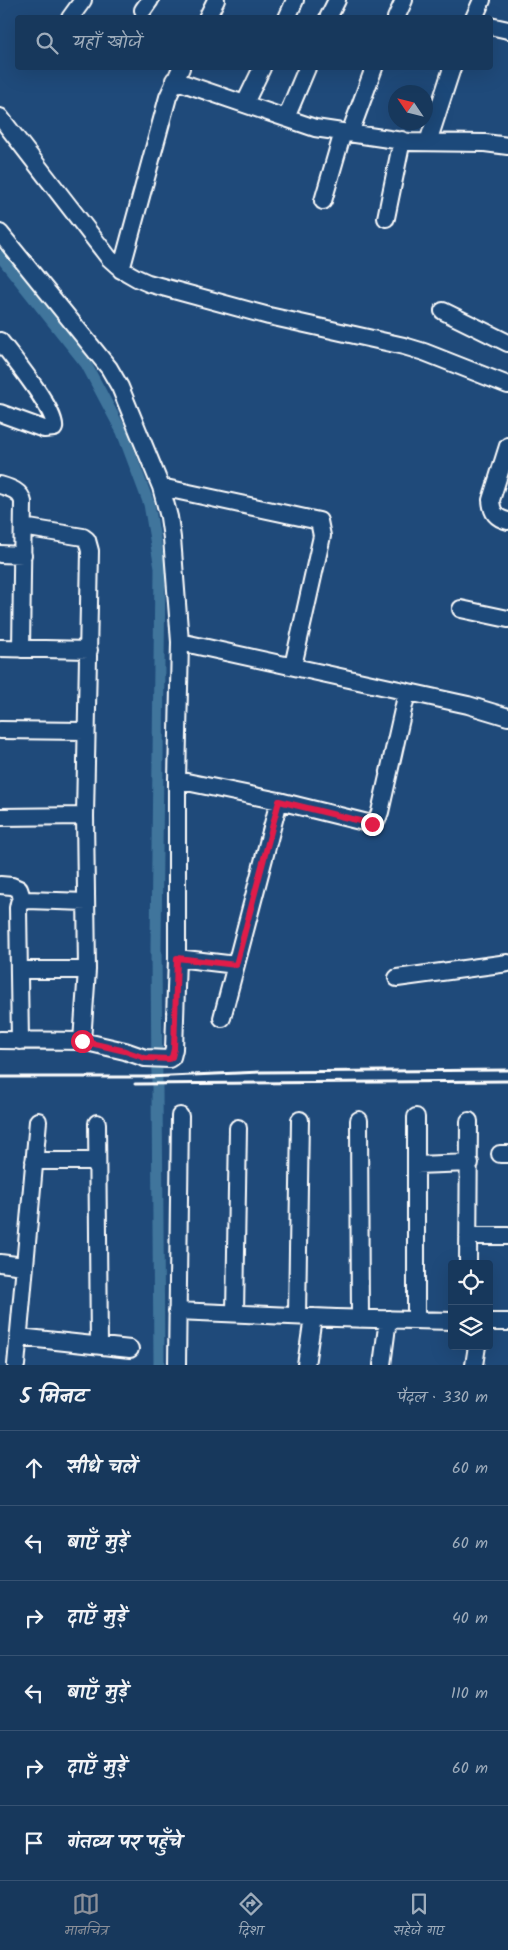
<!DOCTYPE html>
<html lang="hi">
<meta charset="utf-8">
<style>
:root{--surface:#17385c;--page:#203f62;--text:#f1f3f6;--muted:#9eacbb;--line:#365272;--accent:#8c9099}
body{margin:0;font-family:Kalam,"Playpen Sans Deva",sans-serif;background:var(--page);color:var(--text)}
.controls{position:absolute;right:15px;bottom:15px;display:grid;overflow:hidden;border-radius:5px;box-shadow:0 5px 20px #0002}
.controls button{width:45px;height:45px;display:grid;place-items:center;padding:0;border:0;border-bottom:1px solid var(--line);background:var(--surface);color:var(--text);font:25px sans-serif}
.compass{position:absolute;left:388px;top:85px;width:45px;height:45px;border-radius:50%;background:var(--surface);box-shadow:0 5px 20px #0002;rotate:305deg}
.stop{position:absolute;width:15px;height:15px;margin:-11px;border:4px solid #e11d48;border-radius:50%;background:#fff}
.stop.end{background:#e11d48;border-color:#fff;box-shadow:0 1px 5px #0008}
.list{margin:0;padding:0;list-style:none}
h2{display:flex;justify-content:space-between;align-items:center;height:65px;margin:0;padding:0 20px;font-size:21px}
h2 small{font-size:16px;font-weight:400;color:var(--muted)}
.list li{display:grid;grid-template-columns:32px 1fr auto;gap:15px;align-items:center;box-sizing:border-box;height:75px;padding:0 20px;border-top:1px solid var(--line)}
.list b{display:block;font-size:19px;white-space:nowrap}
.list em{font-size:16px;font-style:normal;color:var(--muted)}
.icon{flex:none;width:28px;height:28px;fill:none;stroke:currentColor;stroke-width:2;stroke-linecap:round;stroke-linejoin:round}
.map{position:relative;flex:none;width:508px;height:1365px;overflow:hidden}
.search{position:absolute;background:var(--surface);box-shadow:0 5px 20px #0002;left:15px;right:15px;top:15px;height:55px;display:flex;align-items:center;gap:12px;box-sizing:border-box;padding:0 18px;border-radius:5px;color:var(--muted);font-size:19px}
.sheet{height:515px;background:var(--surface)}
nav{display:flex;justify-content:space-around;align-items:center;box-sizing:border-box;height:70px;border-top:1px solid var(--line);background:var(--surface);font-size:14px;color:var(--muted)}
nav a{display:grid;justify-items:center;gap:2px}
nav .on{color:var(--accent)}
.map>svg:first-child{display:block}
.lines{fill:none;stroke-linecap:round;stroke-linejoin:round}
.canal{stroke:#3f759c;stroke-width:11}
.minor-casing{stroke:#fff;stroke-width:20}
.minor{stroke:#1f4a7a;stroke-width:16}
.rail{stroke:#fff;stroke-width:3}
.route{stroke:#e11d48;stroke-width:6}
</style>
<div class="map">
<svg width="508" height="1365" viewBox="0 0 508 1365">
<rect width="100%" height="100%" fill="#1f4a7a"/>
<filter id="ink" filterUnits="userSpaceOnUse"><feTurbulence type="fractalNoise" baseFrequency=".02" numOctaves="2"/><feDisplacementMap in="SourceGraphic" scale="10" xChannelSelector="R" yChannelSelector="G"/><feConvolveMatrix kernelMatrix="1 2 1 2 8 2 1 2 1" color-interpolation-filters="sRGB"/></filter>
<g filter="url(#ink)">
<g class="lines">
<path class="canal" d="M0,256l86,108 36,68 27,72 11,64 -4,379 3,418"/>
<g class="minor-casing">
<path id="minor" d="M143,10l7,-10
M70,18l13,-18
M207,18l9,-18
M287,18l8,-18
M328,18l9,-18
M396,18l8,-18
M474,18l8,-18
M490,26l18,4
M174,80l141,48 94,14 76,1 23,3
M245,103l17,-35
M0,117l109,141c12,12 23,19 39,25l121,33 135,30 20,6 84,33
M286,118l21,-50
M350,133l24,-65
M428,142l24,-74
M323,201l20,-69
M386,218l16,-78
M0,233l109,135 11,19 41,100 8,30 3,21 8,104 -3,138v178l-3,91 -2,8 -3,2 -24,-1 -20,-7 -43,-10 -82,-1
M121,270l47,-173 13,-29
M443,311l65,32
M0,341c11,14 58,72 54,87l-10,1 -44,-16
M508,446l-17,54c1,13 5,18 17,21
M0,485c10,3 21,6 23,17l-2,147
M161,487l158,34 3,15 -29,130
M23,527l60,10 4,3 3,11 -5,265 2,154 -5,71
M0,554l23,1
M461,609l47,10
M180,642l288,63 40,12
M0,648l89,2
M0,730l85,1
M177,780l102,21 93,23 5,-4 3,-8 27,-120
M0,817l85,-1
M0,885l12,1 7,3 4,12
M177,958l59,7
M19,970h68
M397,978l111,-15
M222,1018l57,-217
M20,1041l-2,-133 1,-5 8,-3 59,2
M416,1117v203
M359,1120l1,199
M97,1123l2,222
M500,1154h8
M34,1161h63
M416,1165l54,-2
M468,1236h40
M0,1263l24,3
M468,1264l1,-143
M177,1311l159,7 116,3
M235,1313l3,-185
M297,1316l3,-196
M489,1322h19
M19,1337l111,12
M16,1365l22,-244
M177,1365l3,-249
M306,1365l7,-48
M382,1365l6,-46
M474,1365l3,-19"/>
</g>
<use href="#minor" class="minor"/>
<path class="rail" d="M0,1077h147l114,-5 247,-2
M135,1084l373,-3"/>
</g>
</g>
<g class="lines" filter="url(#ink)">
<path class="route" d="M82,1041l43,10 20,7 24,1 3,-2 2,-8 3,-91 59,7 43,-164 93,23"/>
</g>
</svg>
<div class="controls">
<button><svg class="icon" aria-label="locate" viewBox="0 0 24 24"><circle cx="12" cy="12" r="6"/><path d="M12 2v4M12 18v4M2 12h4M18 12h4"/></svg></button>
<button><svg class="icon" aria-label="layers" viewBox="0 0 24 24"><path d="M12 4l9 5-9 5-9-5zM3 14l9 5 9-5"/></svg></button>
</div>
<svg class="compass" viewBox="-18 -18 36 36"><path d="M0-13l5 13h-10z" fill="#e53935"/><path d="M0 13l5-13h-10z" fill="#9eacbb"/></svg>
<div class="stop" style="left:82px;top:1041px"></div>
<div class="stop end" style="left:372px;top:824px"></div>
<div class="search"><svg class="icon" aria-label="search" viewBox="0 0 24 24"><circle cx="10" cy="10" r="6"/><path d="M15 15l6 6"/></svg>यहाँ खोजें</div>
</div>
<section class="sheet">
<h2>5 मिनट<small>पैदल · 330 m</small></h2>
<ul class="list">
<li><svg class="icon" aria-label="ahead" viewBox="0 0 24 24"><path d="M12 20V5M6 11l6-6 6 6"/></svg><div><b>सीधे चलें</b></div><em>60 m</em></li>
<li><svg class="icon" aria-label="left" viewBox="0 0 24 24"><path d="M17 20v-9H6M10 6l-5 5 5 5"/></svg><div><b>बाएँ मुड़ें</b></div><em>60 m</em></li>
<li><svg class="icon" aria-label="right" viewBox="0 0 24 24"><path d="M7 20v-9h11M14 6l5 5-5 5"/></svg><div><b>दाएँ मुड़ें</b></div><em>40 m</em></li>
<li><svg class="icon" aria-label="left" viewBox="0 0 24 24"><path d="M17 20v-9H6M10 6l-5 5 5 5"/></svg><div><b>बाएँ मुड़ें</b></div><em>110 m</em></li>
<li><svg class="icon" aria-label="right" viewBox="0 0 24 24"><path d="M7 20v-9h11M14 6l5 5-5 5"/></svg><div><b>दाएँ मुड़ें</b></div><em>60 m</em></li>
<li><svg class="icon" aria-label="arrive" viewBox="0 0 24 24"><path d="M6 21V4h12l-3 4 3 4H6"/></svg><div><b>गंतव्य पर पहुँचे</b></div></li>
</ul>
</section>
<nav>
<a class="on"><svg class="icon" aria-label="map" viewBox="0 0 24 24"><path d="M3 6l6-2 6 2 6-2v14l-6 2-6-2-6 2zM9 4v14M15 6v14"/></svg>मानचित्र</a>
<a><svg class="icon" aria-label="directions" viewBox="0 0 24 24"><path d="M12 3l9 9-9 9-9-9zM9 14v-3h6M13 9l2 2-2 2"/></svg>दिशा</a>
<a><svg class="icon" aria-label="saved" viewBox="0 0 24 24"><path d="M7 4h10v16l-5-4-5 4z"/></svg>सहेजे गए</a>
</nav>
